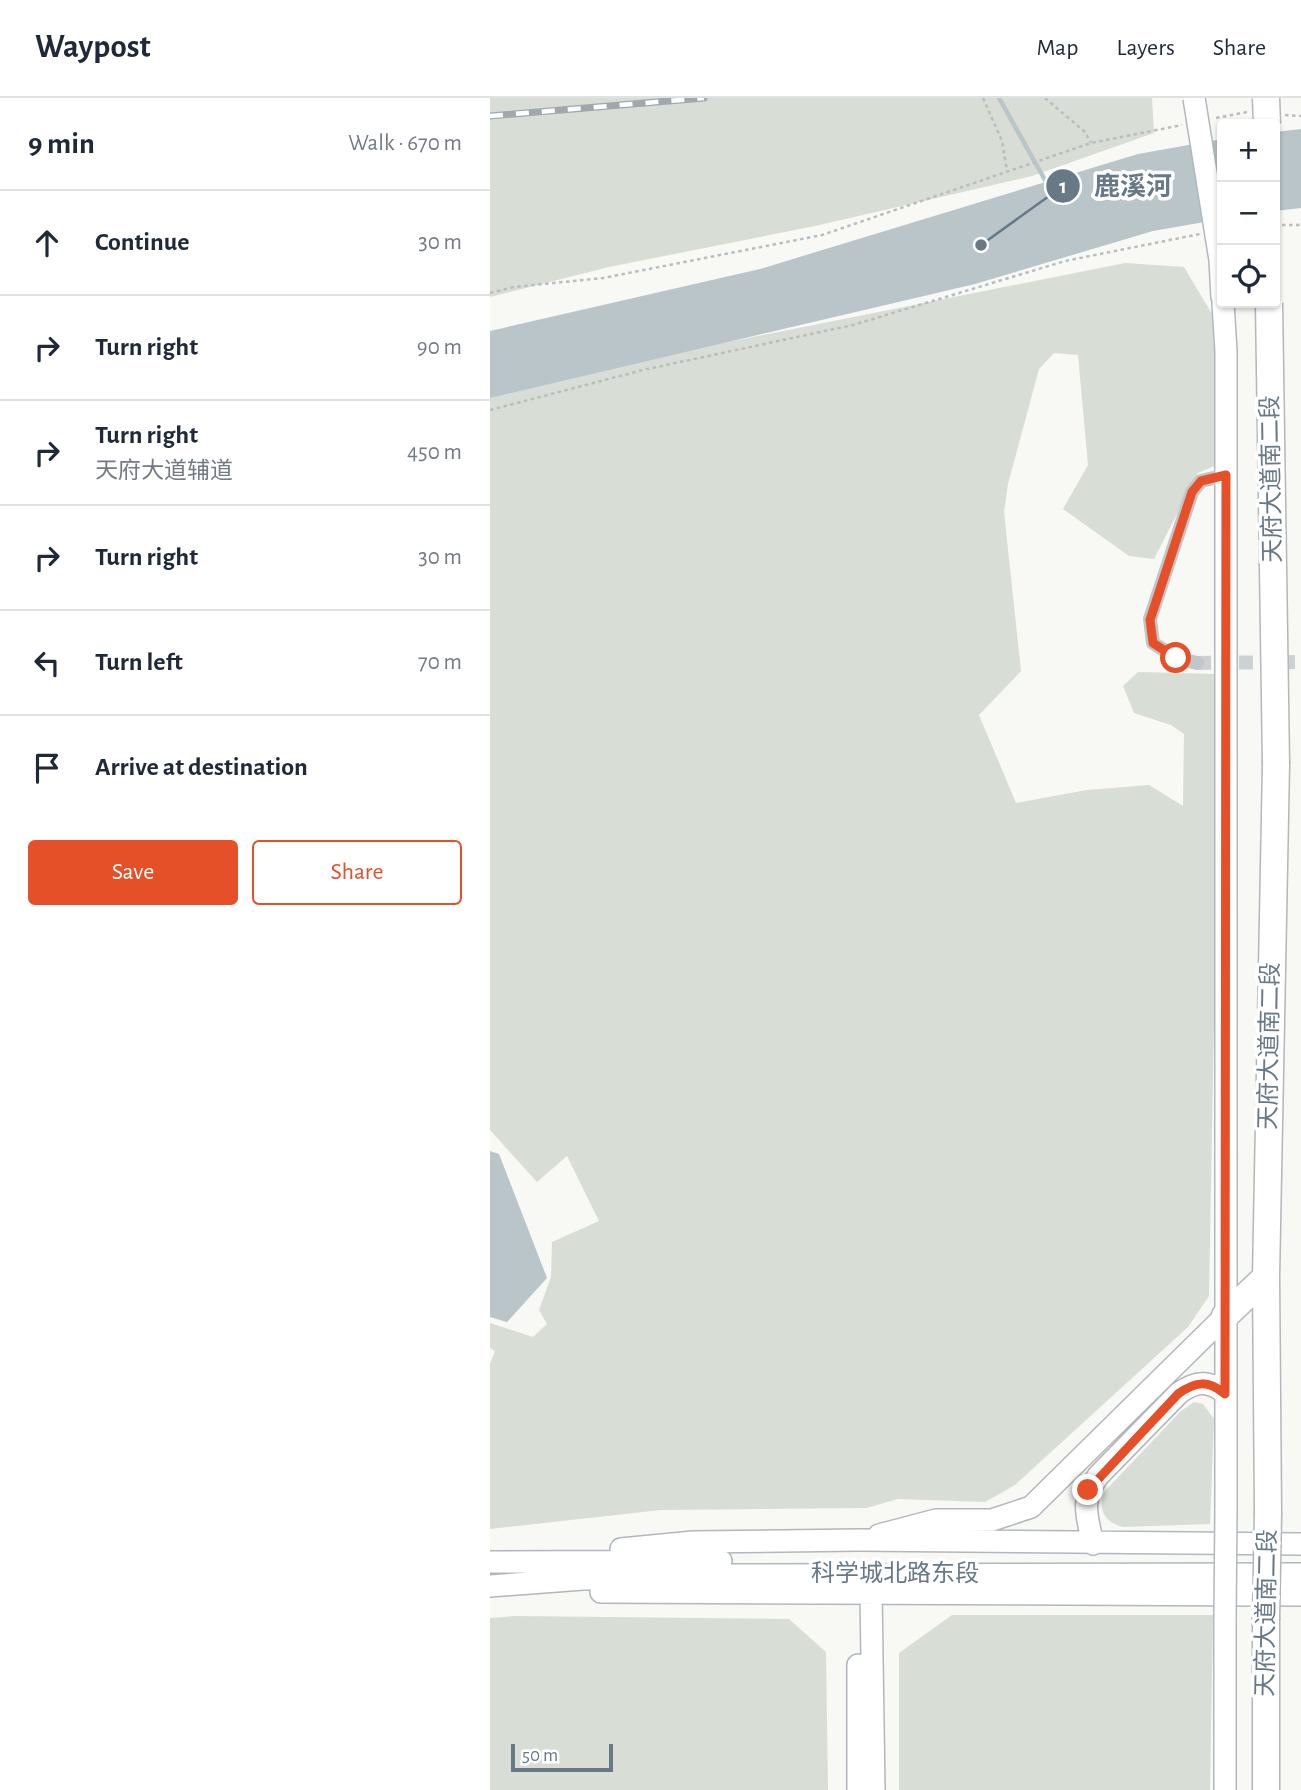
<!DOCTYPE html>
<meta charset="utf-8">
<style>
:root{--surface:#fff;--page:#f6f6f7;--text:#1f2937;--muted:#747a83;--line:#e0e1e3;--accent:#e55029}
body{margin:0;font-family:"Alegreya Sans","Noto Sans SC",sans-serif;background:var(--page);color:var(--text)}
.controls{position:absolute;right:21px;top:21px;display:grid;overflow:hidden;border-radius:7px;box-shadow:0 2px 5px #0004}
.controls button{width:63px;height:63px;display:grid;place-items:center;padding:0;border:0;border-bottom:2px solid var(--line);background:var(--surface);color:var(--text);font:35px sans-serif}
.scale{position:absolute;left:21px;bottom:18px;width:102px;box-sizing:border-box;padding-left:7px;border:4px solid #677987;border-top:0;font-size:19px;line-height:24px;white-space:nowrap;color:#677987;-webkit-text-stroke:5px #fff;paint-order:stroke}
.stop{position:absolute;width:21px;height:21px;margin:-16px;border:5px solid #e55029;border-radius:50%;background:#fff}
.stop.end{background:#e55029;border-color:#fff;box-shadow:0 2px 7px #0008}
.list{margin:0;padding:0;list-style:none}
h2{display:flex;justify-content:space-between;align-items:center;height:91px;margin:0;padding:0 28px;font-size:30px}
h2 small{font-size:23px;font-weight:400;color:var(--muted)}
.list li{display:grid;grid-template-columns:46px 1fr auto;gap:21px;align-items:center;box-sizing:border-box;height:105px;padding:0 28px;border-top:2px solid var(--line)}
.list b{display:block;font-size:26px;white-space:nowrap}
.list p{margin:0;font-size:23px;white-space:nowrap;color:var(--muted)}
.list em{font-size:23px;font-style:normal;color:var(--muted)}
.actions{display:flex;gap:14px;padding:21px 28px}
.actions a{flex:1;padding:16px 0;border:2px solid var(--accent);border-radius:7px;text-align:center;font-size:24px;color:var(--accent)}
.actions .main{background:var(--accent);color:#fff}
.icon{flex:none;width:38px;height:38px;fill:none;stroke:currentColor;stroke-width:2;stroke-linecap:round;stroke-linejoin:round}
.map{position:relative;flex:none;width:811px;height:1692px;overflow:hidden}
header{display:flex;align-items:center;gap:42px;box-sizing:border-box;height:98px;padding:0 35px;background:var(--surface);border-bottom:2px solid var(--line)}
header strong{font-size:33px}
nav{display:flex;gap:38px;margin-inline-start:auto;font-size:24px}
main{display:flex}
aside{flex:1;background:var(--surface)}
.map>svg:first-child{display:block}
.green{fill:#d8ddd5}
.water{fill:#b9c5c9}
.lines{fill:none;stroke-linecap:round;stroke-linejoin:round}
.stream{stroke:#b9c5c9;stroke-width:4.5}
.street-tunnel{stroke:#ccd2d4;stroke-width:14;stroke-dasharray:14 7;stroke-linecap:butt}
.secondary-casing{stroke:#b1b8bd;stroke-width:24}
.highway-casing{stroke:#b2b7bb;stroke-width:29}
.path{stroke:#b9bdc0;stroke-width:2.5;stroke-dasharray:3.5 3.5;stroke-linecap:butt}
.street{stroke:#c1c6ca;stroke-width:14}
.secondary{stroke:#fff;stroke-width:21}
.highway{stroke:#fff;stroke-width:26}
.rail-casing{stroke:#a0a8ae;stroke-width:7}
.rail{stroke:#fff;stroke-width:4.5;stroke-dasharray:13;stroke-linecap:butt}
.secondary-bridge-casing{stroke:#b1b8bd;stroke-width:24;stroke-linecap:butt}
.highway-bridge-casing{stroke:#b2b7bb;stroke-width:29;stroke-linecap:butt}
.secondary-bridge{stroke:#fff;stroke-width:21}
.highway-bridge{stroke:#fff;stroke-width:26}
.route{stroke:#e55029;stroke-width:9}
.labels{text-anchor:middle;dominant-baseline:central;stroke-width:7;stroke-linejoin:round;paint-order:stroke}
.street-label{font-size:24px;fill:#677987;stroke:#fff}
.leader{fill:none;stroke:#677987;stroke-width:2.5}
.callout-dot{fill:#677987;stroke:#fff;stroke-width:2.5}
.mark-label{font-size:21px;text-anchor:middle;font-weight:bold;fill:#fff}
.callout-label{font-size:26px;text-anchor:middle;font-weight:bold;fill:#677987;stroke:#fff;stroke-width:7;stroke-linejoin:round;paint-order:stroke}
</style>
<header>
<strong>Waypost</strong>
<nav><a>Map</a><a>Layers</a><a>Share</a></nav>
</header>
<main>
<aside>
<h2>9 min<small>Walk · 670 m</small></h2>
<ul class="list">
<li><svg class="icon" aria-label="ahead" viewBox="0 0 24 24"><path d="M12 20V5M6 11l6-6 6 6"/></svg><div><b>Continue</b></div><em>30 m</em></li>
<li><svg class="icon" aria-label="right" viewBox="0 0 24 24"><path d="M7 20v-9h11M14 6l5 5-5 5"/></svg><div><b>Turn right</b></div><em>90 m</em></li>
<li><svg class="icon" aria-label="right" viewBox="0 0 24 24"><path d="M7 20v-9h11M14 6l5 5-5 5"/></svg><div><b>Turn right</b><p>天府大道辅道</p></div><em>450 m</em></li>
<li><svg class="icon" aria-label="right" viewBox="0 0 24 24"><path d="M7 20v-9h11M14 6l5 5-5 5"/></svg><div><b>Turn right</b></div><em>30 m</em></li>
<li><svg class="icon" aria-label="left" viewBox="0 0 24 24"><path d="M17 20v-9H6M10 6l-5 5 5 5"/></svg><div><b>Turn left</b></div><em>70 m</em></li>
<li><svg class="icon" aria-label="arrive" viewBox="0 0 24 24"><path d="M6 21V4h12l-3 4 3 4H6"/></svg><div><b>Arrive at destination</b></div></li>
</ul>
<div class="actions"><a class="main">Save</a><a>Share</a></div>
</aside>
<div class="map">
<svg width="811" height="1692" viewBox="0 0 811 1692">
<rect width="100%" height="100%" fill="#f8f8f5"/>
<path class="green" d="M0,0h662l2,35 -122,43 -217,50 -206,41 -119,30z
M635,165l59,4 28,47 9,149 -23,10 -44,86 -25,-3 -66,-47 25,-44 -10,-110 -24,-2 -15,16 -31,115 -4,28 17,159 -42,44 37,88 71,-13 62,-5 34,21 1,-72 -13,-9 -37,-12 -11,-27 15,-14 77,2 3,125 -9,497 -21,31 -173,158 -30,17 -87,-3 -32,9 -205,2 -171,19v-165l5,-13 -5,-3v-25l43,14 14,-13 -8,-14 12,-33 1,-35 47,-21 -32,-65 -30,26 -47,-52v-732l102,-29z
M704,1304l9,2 11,15 -4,105 -87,3c-19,-5 -25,-17 -19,-35l77,-81z
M462,1517h261l-3,175h-311v-137z
M26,1518l273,3 37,33 2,138h-338v-172z"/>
<path class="water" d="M811,31v79l-26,3v-79z
M732,41v80l-69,12 -178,53 -485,114v-67l270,-62 378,-115z
M0,1053l9,3 48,124 -40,44 -17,-5z"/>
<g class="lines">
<path class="stream" d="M509,0l51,91"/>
<path class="street-tunnel" d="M707,565l104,-1"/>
<g class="secondary-casing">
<path id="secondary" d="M730,162l2,37
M733,205l3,48v1159
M389,1437l57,-15h56l39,-13 194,-191
M603,1446c-6,-29 -13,-42 5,-68l81,-83c17,-12 29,-13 46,0
M131,1451l72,-7 166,-2 442,4
M0,1464l231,-1
M0,1488l93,-7 135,-4 583,-1
M111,1494l700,3
M381,1494l3,198
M368,1692v-125
M735,1692v-170"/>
</g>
<g class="highway-casing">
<path id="highway" d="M735,1218l41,-39
M778,1415l-2,-236 10,-513
M776,1692v-170"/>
</g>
<path class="path" d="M493,0l19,43 5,30
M555,0l40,34 6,11
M795,17l16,1
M726,20l31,-6
M785,127h26
M0,195l24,-6 89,-9 219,-43 269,-92 91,-18
M0,312l153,-40 210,-45 212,-64 135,-27"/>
<path class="street" d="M707,565l-21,-5 -23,-15 -3,-24 42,-127 9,-11 25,-6"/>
<use href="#secondary" class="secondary"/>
<use href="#highway" class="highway"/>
<g class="rail-casing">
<path id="rail" d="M0,18l214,-18"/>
</g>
<use href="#rail" class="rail"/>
<g class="secondary-bridge-casing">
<path id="secondary-bridge" d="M704,0l26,162
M735,1522l1,-110"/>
</g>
<g class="highway-bridge-casing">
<path id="highway-bridge" d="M776,0l1,26
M779,205l7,461
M776,1522l2,-107"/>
</g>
<use href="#secondary-bridge" class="secondary-bridge"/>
<use href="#highway-bridge" class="highway-bridge"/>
</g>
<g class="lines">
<path class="route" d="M598,1392l90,-96c18,-13 30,-14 47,0l1,-919 -25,6 -9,11 -42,128 3,23 23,15"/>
</g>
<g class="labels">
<g class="street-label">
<text transform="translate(782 381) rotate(-91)">天府大道南二段</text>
<text transform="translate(780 948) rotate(-89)">天府大道南二段</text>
<text x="405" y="1476">科学城北路东段</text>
<text transform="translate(777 1515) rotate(-89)">天府大道南二段</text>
</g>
</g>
<path class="leader" d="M491 147L573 88"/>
<g class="callout-dot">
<circle cx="491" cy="147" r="7"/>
<circle cx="573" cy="88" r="18"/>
</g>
<g class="mark-label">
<text x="573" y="95">1</text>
</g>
<g class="callout-label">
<text x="643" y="97">鹿溪河</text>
</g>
</svg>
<div class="controls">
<button>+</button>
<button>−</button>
<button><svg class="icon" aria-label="locate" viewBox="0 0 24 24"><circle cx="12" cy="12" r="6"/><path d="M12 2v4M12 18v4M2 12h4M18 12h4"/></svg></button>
</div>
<div class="scale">50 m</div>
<div class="stop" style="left:686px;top:560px"></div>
<div class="stop end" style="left:598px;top:1392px"></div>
</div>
</main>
